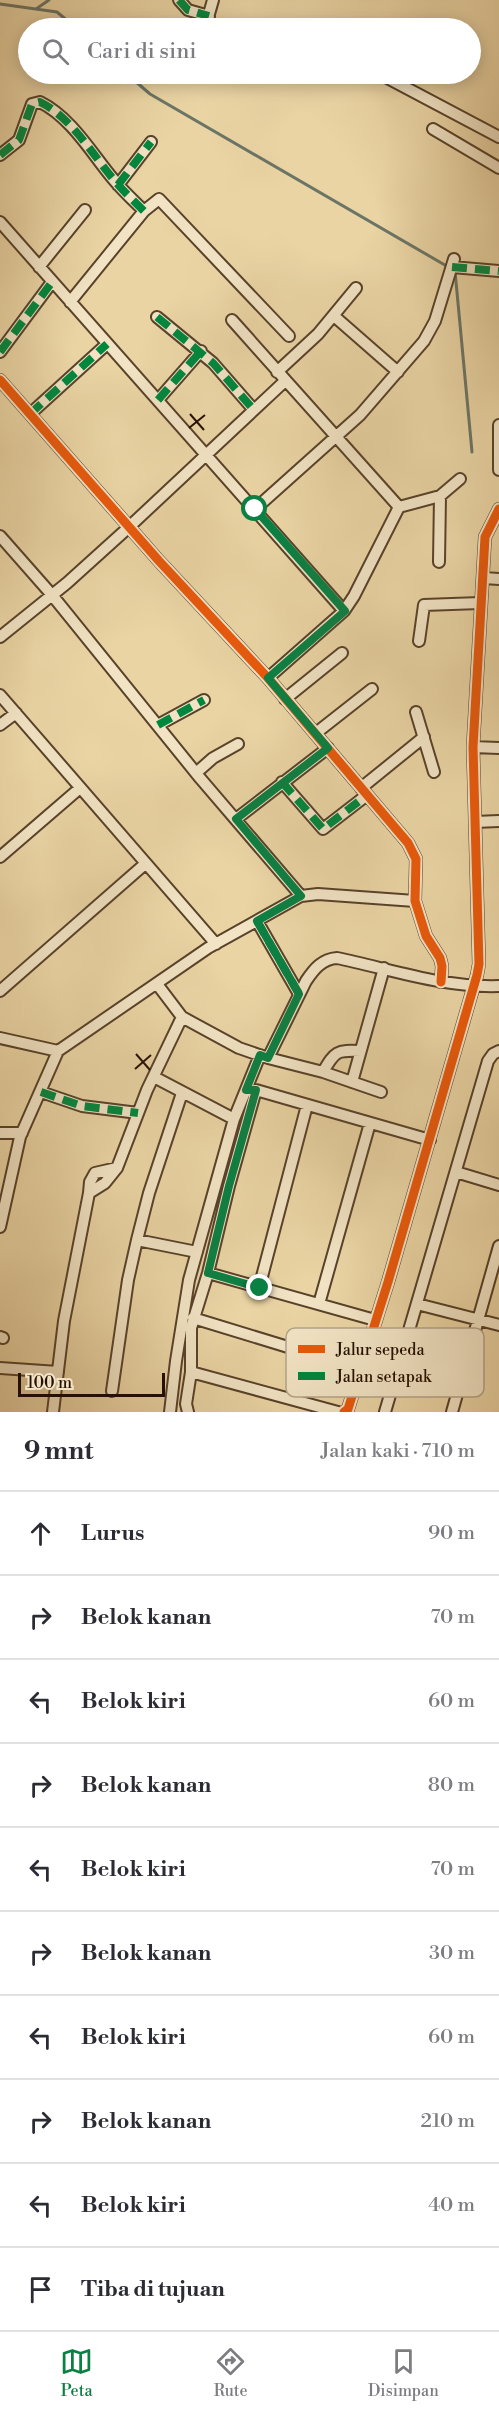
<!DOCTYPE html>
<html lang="id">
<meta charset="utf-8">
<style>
:root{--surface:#fff;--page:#f2f2f3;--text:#2b2b33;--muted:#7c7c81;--line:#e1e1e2;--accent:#0b8043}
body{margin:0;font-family:"Libre Bodoni",serif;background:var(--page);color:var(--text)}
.scale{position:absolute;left:18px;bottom:15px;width:147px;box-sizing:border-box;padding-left:6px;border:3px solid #271102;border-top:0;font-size:16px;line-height:21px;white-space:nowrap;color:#271102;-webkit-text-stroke:4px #f1e3c4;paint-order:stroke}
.stop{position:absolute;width:18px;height:18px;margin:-14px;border:4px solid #0b8043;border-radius:50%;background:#fff}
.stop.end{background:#0b8043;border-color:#fff;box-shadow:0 2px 6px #0008}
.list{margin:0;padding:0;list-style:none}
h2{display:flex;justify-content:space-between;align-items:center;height:78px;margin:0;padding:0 24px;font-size:26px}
h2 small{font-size:20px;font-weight:400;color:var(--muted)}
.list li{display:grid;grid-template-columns:39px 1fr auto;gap:18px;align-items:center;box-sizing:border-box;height:84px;padding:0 24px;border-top:2px solid var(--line)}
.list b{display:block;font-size:22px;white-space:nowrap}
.list em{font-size:20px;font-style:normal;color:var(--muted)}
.icon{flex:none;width:33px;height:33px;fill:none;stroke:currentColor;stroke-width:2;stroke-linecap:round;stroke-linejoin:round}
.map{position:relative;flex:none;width:499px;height:1412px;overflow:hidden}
.search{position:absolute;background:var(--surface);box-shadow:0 3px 15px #0003;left:18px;right:18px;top:18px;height:66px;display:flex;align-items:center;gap:15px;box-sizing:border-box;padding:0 21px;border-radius:33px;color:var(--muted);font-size:22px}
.sheet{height:918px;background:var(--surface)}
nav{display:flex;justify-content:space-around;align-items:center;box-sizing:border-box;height:84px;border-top:2px solid var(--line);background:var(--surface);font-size:16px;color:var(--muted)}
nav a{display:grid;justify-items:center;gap:3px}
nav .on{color:var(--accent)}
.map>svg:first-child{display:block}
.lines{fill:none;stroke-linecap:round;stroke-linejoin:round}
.stream{stroke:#6b7566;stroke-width:3}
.minor-casing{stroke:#58422a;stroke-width:14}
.minor{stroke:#f1e3c4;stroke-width:10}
.quiet{stroke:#00873e;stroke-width:8;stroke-dasharray:15 8;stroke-linecap:butt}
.cycleway-casing{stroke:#f1e3c4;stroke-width:13}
.cycleway{stroke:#e8590c;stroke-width:9}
.route{stroke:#0b8043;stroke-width:8}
.ticks{fill:none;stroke:#271102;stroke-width:2}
.key{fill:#f1e3c4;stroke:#b4a48a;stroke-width:1.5}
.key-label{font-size:16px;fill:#271102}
</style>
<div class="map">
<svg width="499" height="1412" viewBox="0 0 499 1412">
<rect width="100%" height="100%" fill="#ead4a4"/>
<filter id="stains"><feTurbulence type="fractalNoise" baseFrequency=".00333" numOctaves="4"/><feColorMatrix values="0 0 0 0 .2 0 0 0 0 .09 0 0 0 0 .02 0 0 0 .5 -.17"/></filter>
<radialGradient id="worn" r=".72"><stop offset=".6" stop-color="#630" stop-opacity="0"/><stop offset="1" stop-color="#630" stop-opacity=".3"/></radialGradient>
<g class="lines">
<path class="stream" d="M0,4l57,8 19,16
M36,9l13,-9
M127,74l23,20 300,174
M455,271l17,181"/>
<g class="minor-casing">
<path id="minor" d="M179,0l9,10 21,6
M205,28l8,-28
M380,74l119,63
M433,129l66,39
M0,155l19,-15 13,-36 8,-2c32,16 52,52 74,78 9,11 20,21 30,31
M118,185l33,-43
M0,222l344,389
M39,267l46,-57
M452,267l47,4
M70,302l74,-91 15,-12 130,137
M334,316l64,56
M157,317l56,46 40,46
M232,320l167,187 -45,89 -10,15 -76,67
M0,352l52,-70
M277,372l41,-38 38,-46
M0,380l159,181 109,117 140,165 8,16 -1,42 11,35 14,22 2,8 -1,16
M158,400l43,-49
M30,414l77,-70
M499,425v45
M399,507l41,-11 20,-17
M255,509l105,-94 64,-74 11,-20 19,-62
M0,536l52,59 148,183 101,118
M439,562l1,-66
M484,578l15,1
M0,637l67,-54 62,-56 156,-146
M419,641l5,-36 56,-2
M0,695l216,249
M285,699l57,-46
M416,712l18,60
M0,725l16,-12
M158,725l46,-25
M316,733l56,-44
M473,747l26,1
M196,773l17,-15 25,-14
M282,782l41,47 44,-34
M361,788l63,-51
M236,819l92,-71
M475,822l24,-1
M0,857l80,-69
M257,921l42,73
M157,984l25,33 57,31 29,10 38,-77c8,-12 16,-22 31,-23 53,11 107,30 162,28
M0,991l145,-127
M0,1038l58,13
M268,1058l55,14 58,20
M323,1072c12,-21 14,-22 37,-21
M154,1077l80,42 -45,161 -13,81 -6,51
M352,1082l32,-114
M246,1091l10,-1 174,50
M41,1092l41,14 56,7
M182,1093l-33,100 -12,47 60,12
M234,1119l26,-64
M0,1133h22
M456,1172l43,13
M89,1193l1,-11 5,-9 22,-5
M0,1227l20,-90 38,-86 150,-103 93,-52 17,-2 97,7
M208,1273l167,47
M259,1288l48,-183
M319,1304l51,-181
M417,1304l82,21
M193,1318l167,51
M0,1337l3,1
M0,1368l58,4
M191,1372l147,40
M112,1391l16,-111 9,-40
M53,1412l11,-91 25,-128 16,-10 12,-15 30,-78 35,-73
M188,1412l-2,-8 5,-32v-44l17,-55 21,-87 27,-96
M344,1412l4,-3 40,-127 89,-307 2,-11 -6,-217 12,-210 14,-28
M385,1412l103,-351 5,-7 6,-3
M452,1412l47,-166"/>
</g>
<use href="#minor" class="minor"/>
<path class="quiet" d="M179,0l9,10 21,6
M0,155l19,-15 13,-36 8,-2c32,16 52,52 74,78 9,11 20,21 30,31
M118,185l33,-43
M452,267l47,4
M157,317l56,46 40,46
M0,352l52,-70
M158,400l43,-49
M30,414l77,-70
M158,725l46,-25
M282,782l41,47 44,-34
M257,921l42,73
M41,1092l41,14 56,7"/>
<g class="cycleway-casing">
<path id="cycleway" d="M0,380l159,181 109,117 140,165 8,16 -1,42 11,35 14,22 2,8 -1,16
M344,1412l4,-3 40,-127 89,-307 2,-11 -6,-217 12,-210 14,-28"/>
</g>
<use href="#cycleway" class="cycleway"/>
</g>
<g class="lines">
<path class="route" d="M255,509l90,102 -77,67 60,70 -92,71 65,77 -44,25 42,73 -31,64 -8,-3 -14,35h10l-27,96 -21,87 52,15"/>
</g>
<path class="ticks" d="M190,414l14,16M189,428l16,-13M136,1054l14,16M135,1069l16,-14"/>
<rect x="286" y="1328" width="198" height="69" rx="9" class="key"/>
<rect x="298" y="1345" width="27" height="8" fill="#e8590c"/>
<rect x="298" y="1372" width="27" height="8" fill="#00873e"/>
<g class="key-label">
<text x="336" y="1355">Jalur sepeda</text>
<text x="336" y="1382">Jalan setapak</text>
</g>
<rect width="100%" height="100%" filter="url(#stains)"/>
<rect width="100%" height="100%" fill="url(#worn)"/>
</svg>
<div class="scale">100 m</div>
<div class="stop" style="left:255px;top:509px"></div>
<div class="stop end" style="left:260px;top:1288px"></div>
<div class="search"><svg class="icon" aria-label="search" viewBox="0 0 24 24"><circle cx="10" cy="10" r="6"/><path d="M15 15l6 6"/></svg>Cari di sini</div>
</div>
<section class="sheet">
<h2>9 mnt<small>Jalan kaki · 710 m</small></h2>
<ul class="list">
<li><svg class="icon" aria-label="ahead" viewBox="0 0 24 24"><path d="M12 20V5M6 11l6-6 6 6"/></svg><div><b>Lurus</b></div><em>90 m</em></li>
<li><svg class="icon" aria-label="right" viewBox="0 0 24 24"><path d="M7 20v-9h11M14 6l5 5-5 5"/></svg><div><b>Belok kanan</b></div><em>70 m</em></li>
<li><svg class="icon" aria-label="left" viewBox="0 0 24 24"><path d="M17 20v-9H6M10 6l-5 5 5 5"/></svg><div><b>Belok kiri</b></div><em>60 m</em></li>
<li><svg class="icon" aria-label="right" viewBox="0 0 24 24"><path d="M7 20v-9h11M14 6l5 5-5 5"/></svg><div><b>Belok kanan</b></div><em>80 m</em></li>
<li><svg class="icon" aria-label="left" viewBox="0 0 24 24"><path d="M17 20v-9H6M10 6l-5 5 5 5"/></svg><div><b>Belok kiri</b></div><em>70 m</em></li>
<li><svg class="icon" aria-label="right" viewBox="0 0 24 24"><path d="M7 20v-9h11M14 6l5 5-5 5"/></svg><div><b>Belok kanan</b></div><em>30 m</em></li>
<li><svg class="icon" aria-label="left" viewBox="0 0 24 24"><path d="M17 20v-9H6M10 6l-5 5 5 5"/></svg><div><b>Belok kiri</b></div><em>60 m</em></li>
<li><svg class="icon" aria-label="right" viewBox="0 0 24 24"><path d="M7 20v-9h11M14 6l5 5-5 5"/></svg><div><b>Belok kanan</b></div><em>210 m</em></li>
<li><svg class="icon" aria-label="left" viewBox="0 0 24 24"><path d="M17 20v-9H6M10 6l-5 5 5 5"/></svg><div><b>Belok kiri</b></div><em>40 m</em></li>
<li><svg class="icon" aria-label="arrive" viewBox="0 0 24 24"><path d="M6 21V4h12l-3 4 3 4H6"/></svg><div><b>Tiba di tujuan</b></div></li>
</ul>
</section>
<nav>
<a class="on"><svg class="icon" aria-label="map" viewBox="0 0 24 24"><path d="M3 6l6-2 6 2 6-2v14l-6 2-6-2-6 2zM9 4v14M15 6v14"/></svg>Peta</a>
<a><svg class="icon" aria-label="directions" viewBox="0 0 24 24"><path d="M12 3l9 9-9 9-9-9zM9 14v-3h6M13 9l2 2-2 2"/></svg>Rute</a>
<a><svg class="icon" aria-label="saved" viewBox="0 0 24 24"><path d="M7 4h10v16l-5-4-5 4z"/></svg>Disimpan</a>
</nav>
